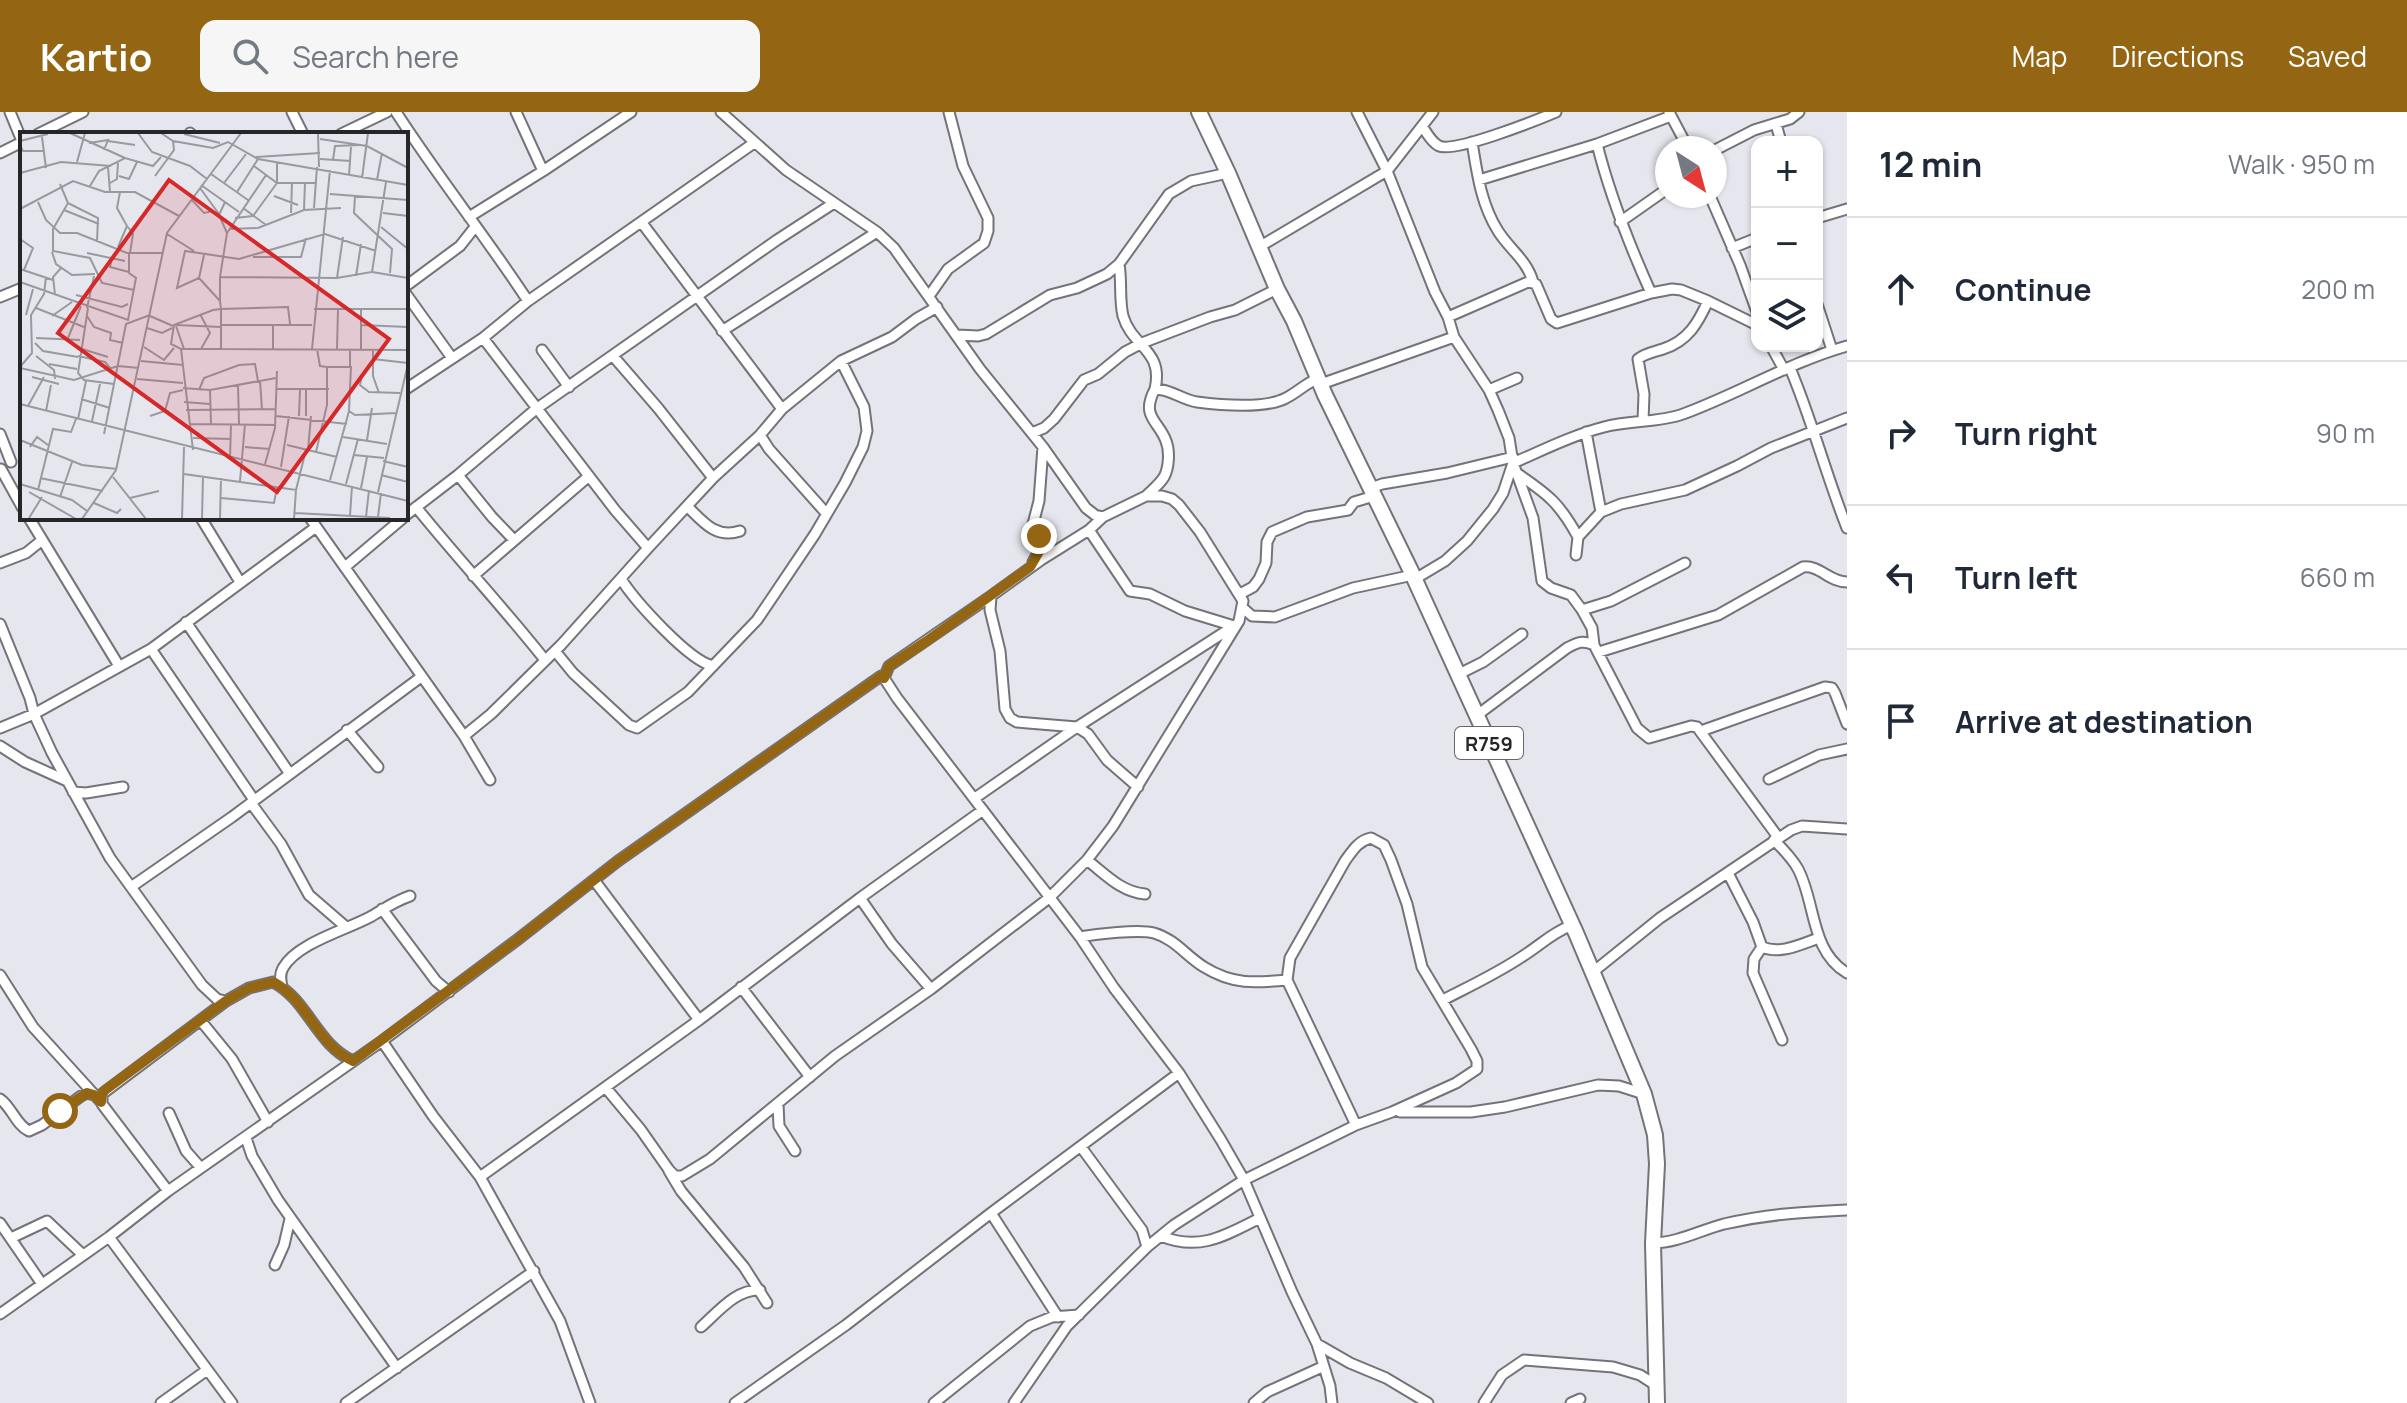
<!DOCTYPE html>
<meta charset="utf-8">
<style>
:root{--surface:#fff;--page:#f6f6f7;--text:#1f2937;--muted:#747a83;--line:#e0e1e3;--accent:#946614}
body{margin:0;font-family:Manrope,sans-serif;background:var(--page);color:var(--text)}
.controls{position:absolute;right:24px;top:24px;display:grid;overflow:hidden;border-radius:16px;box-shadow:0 2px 6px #0004}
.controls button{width:72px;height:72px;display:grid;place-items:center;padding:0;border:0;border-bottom:2px solid var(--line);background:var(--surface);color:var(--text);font:40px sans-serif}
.compass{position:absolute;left:1655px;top:24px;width:72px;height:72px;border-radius:50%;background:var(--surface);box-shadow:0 2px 6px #0004;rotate:144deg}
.stop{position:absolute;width:24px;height:24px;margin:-18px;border:6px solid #946614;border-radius:50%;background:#fff}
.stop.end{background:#946614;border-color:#fff;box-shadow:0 2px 8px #0008}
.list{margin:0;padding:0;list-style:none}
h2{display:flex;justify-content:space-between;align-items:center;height:104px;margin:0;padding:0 32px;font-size:34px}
h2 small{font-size:26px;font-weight:400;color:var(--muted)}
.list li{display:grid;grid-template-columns:52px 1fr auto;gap:24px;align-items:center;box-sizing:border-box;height:144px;padding:0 32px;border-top:2px solid var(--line)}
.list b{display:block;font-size:30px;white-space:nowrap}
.list em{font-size:26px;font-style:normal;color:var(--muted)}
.icon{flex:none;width:44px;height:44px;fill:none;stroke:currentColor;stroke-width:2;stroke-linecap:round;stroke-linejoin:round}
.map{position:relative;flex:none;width:1847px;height:1291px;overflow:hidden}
header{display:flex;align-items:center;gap:48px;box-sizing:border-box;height:112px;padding:0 40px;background:var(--accent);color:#fff}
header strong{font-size:38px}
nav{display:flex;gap:44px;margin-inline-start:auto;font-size:28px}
.search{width:560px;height:72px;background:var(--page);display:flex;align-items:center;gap:20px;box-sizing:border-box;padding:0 28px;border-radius:16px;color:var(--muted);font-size:30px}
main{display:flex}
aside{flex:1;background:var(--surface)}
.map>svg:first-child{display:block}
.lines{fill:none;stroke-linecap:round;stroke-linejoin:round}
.street-casing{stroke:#73737a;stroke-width:13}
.primary-casing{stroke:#73737a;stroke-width:18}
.street{stroke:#fff;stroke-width:9}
.primary{stroke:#fff;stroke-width:14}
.route{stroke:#946614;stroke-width:10}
.labels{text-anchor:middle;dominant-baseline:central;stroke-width:7;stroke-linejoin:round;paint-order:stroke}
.shield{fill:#fff;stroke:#676769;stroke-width:2}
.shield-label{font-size:20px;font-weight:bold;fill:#262629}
.inset-road{fill:none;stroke:#9999a0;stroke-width:2}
.view{fill:#d62828;fill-opacity:0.15;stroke:#d62828;stroke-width:4}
.inset-edge{fill:none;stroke:#262629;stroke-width:4}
</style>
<header>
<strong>Kartio</strong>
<div class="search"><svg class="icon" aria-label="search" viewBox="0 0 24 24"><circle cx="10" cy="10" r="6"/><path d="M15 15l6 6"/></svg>Search here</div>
<nav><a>Map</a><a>Directions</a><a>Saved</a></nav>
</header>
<main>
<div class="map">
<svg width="1847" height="1291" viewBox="0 0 1847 1291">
<rect width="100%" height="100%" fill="#e6e6ef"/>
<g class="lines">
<g class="street-casing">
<path id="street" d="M10,0l12,29
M292,0l11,22
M396,0c42,65 90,125 132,189
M516,0l27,59
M721,0l65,58 91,62 17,16 86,121 63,78 43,61 9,7 8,2
M1357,0l30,59 48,121 13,25 6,20 35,53 9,20 11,28 4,25 -10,30 -10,16 -26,32 -22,20 -30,18
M1669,0l19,36
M1776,12l5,18
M1422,14c5,7 9,16 17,20 16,7 98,-26 117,-34
M190,21l1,1
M38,22l45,-22
M341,22l46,-22
M1472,30c5,31 9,62 26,89 12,19 29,29 35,51
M1597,32c13,52 32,100 54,149
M1715,38l39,-20 36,-11 9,-7
M0,41l22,-11
M1479,68l118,-36 74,-28
M1710,84l30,69 17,47
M469,105l74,-46 88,-59
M1817,106l30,-9
M1620,110l47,-33
M642,111l140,186
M1259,135l128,-76 46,-59
M1732,136l25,-10
M1119,152c3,17 0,35 4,52 9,31 41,34 32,73
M406,174l54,-40 15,-19
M406,182l46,64
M929,184l19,-27 36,-26 4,-12v-13l-25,-52 -14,-54
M0,185l22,-9
M1817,192l15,46
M1448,205l80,-35 8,2 15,35 6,4 94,-30 21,-4 9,1 27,11 49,24
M722,219l155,-99
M957,223l21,1 8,-2 64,-39 27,-7 30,-14 12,-10 50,-70 22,-13 37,-8
M483,226l132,172 33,38
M1771,234l13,24
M542,238l27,37
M613,244l45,52 55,70
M1790,256c22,52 36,107 57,160
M1321,272l133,-47
M406,277l77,-51 45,-37 226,-158
M1489,278l28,-12
M1643,309l1,-27 -6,-35c8,-6 16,-7 25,-10 25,-8 35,-26 45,-48
M1586,320l15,80
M1032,321l12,-5 10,-9 30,-39 14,-6 27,-22 17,-9 68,-26 25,-7 42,-21
M0,322l11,28
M760,323l9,14 57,64
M1,357l21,38
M1518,362c31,21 42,30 60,63
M458,363l34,42 22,23
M1371,376l11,-4 65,-11 66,-16
M1146,384c6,-6 13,-11 18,-19 5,-9 6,-26 2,-36 -7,-20 -26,-24 -11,-52 16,0 27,11 42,13 23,3 69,7 89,-4 12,-6 20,-15 33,-20
M687,394c16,16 29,33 53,25
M416,395c42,52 87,100 129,153
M406,403l52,-40 78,-66 241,-169 57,-37
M29,406l90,148
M201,406l39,64
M310,406l154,218 26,44
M1089,418l41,61 20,3 35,17 49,15
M1576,443l2,-18 23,-25 20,-8 64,-14 52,-24 34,-18 76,-30
M1033,450l8,-14v-7l-8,-17 6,-23 4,-54
M0,451l26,-10 15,-12
M345,455l58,-49
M473,464l116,-100
M621,467c14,22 68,82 92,87
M1240,482l13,-7 6,-8 7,-16 1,-21 5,-10 35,-15 41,-7 6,-8 20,-6
M991,484l-1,14 10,41 5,58 5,9 7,4 11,1 49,4 11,7 19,26 31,27
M1243,496l9,8 23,1 78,-29 60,-13
M1582,498l29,-9 74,-38
M186,510l104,152
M0,512l30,74 4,16 18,39 58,105 92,127 15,14 8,2
M151,537l103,151
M555,539l18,22 56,52 8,3 51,-36 69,-72 58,-86 30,-51 18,-36 4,-16 -3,-24 -23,-46
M1599,540l119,-37 85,-48c17,-2 26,15 44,15
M1457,563l26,-13 39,-28
M1476,604l91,-68c11,-6 16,-8 27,-3
M0,616l34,-14 117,-65 165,-122
M347,618l31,37
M1701,619l124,-44 7,1 3,5 12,31
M464,624l27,-22 70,-69 87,-97 65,-70 47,-43 22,-26 59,-48 51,-24 24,-18 21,-12
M0,634l25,16 42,19
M1769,667l50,-24 28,-6
M73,680l13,1 37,-6
M975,686l102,-71 157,-101
M251,691l30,41 28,51 37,32
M1778,725l-81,-110 -6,-1 -42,12 -12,-10 -43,-83 -2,-17 -10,-18 -11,-15 -20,-7 -9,-7 -9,-63 -20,-55c30,-13 60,-28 91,-36 26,-7 54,-4 79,-13 55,-20 107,-52 164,-68
M1774,728c9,9 18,18 24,29 18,34 12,82 49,104
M1087,748c18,14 34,32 58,34
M1728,761l25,49 9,25c19,8 39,-3 57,-9
M594,768l105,140
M131,775l101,-70 189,-140
M860,786l32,46 39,45
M382,797l54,72 13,11
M1080,825c16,-3 59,-8 74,-4 21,6 32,23 50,34 29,18 51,16 83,13
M1762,835l-8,12 -1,14 29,67
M1593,860l67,-54 131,-88 11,-4 45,3
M0,863l33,52 68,75
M282,875c-1,-7 -3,-12 1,-19 14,-25 63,-38 87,-51 14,-8 25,-16 40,-21
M741,875l69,90
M1443,888c27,-14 55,-27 80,-44 19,-12 27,-22 49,-31
M201,909l31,38 36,63
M382,929l51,75 47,61 80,144 30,82
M606,976l35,42 28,40 6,6h7l28,-17 125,-103 96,-67 118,-91 38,-38 26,-34 126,-205 4,-20 -43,-69 -21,-27 -7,-6 -10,-3h-16l-43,21 -14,13 -48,30 -50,36 -102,70 -5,12 13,20 183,239 34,51 65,85 42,67 23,40 48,112 25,52 13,42 2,17
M0,987c11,7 16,26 29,32l13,-6 39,-29 6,-3 7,2
M778,992l1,22 16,25
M1400,1000h71l34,-5 93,-22 21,1 25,8
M169,1001l17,38 15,17
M246,1026l6,18 26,44 119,168
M1081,1035l61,83 5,17
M669,1059l12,20 63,76 23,36
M480,1065l219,-157 161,-122 123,-88
M168,1079l-66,-87v-10l124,-93 23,-13 24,-6c35,18 43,62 80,79
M991,1101l67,104
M0,1111l42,61
M1161,1124c39,16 65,-1 99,-18
M109,1125l123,166
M11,1126l36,-17 36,34
M1653,1131c24,0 48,-13 71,-19 44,-10 79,-12 123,-14
M275,1153l9,-20 6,-26
M0,1202l109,-77 59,-46 214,-150 135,-101 101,-79 253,-178 10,-7 3,2
M701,1215c17,-15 35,-38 59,-37
M1317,1232l33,19 36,15 42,25
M161,1291l46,-33
M346,1291l188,-132
M735,1291l111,-78 145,-112 188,-140
M934,1291l96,-77 22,-9 27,-2
M1014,1291l53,-77 80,-79 27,-22 70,-45 112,-55 36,-13 64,-29 21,-14v-8l-6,-12 -49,-82 -15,-63 -16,-44 -7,-15 -13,-7c-13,3 -18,12 -26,23l-55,97 -3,22 69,145
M1254,1291l13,-11 55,-25
M1484,1291l18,-28 22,-15 89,7 27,8 17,11
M1571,1291l9,-4"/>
</g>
<g class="primary-casing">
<path id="primary" d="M1199,0l29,61 49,116 17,32 31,74 85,174 166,364 68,161 11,41 2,29 -4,79 4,160"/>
</g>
<use href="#street" class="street"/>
<use href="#primary" class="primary"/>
</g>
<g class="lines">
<path class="route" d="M60,999l27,-18 7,2 7,7 1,-8 3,-4 121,-89 23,-13 24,-6c35,18 43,62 80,79l164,-121 101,-79 253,-178 10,-7 3,2 5,-12 38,-25 103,-74 11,-19 -2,-12"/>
</g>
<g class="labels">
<rect class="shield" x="1455" y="615" width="68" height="32" rx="6"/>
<g class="shield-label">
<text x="1489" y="631">R759</text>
</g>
</g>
<g transform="translate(20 20)">
<rect width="388" height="388" fill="#e6e6ef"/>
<path class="inset-road" d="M50,1l55,25M118,1l14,19 38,14 17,13M141,1l12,8 40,7 15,-6 30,17 150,26M298,1l1,34M164,2l36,9M22,5l4,31M300,7l47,7 41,22M0,9l28,-7M88,9l27,4M69,11l19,-3 -4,10M0,13l3,6h20M236,25l64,-4M300,27l31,2M313,28l2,-14 25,-1M57,30l8,-29M234,34l23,17h39M88,35l2,25M191,42l37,26M246,43l-39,58 -7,44v24l1,8v40h-40l-10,-5 3,-19 39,-15 8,-1 67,-2 2,17M329,43l2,-28M99,44l10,3 8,-17M135,44l19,-26 -1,-9M342,46l6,-45M357,48l5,-27M0,49v-8l41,-11 50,4M90,51l7,-4 1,-16M204,51l22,-29M40,52l8,19 -15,26v22l37,7 12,25 32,7M181,53l38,27M70,54l9,-15 26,-13 28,8 8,-9M180,56l19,26M217,60l21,-33M310,62l78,6M254,64l24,9M335,64l-1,17 38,36 -2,24M171,67l13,14 9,-2M18,70l8,18 14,13h17l50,20h35M205,70l-6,13 8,18M48,71l30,15 -1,24M223,76l23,17M294,76l3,-41M0,77l53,-28 32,11h30l44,24M44,78l35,14M284,78l1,-28M271,81l1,-31M363,81l25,3M215,86l18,-2 24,-33v-21M108,95l5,7 -3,19M361,95l27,22M209,97l29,-1 46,-18 37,-2M147,102l27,17M0,107l13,9 -9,22M98,115l9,-21 -10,-18 3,-16M32,120l4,12 16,11 23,-1M67,121l38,8M184,123l-5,23 -22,10 8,-37 54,8 86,-25 51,17M92,125l-2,10 19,5M233,125h48l5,-19M0,137l33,11M352,140l36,6M336,144l5,-32M200,145l117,1 35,-6 14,-90M179,146l21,23M317,146l6,-41M0,150l108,38 8,-42 -7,-5v-20M35,162l-2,-17 8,-9M56,163l46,12 6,-3M16,176l48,19M67,176l7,-32M68,176l-10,65 6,7 30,4M294,177h94M341,177v40M180,182l10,19 -9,16M6,183l7,-26M32,184l20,-14M67,184l7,11 17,6 -1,7 13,3M130,184l23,10M253,192v26M156,193l45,2M201,193h91M341,193l47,2M156,194l8,23M127,196l15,5 10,-5M16,206l44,2M48,206l13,-32M15,211l8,8 35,6M124,215l20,13 10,-12M59,216l29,9M161,217l12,101M201,217l187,1M292,217l18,-179M297,217l3,17 7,1h23v-17M317,217l1,-40M353,218v26l6,17M16,224l18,14 1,9M58,224l27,6 5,6M353,227l35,4M121,229l42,4M29,232l28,5M0,235l12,-14 -1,-38 13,-21 2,-17M0,236l54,12 44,-14 21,2M342,243l-2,10 9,7 31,1M12,245l27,7M117,247l46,4M240,248l2,30M218,253l1,39M163,256l27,2 66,-12M256,257h53M179,258l5,-12 35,-13 16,-1 3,17M190,258l1,34M61,267l29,9M164,270l26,2M0,272l388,97M8,274l16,-29M166,278l90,-1M26,279l5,-26M329,279l6,4 41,-2M130,284l15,-5 5,-18 13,-3M256,284l71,8M279,284l1,-27M286,284v-27M58,287l8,-38M72,289l8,-37M170,292l85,1M84,302l22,-110 24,-9M323,305l44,7M173,306l38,1M0,308l62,25 35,4M347,308l5,-32M267,313l50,12M10,315l7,-10 11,8M225,315l25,2M288,318l3,-34M296,320l11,-47v-38M334,323l30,3M210,327l1,-35M363,329l25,6M245,332l10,-36 2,-57M261,335l8,-51M164,342l112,16 10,-40M361,343l27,7M93,345l33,42M20,346l63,13M310,348l19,-69 2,-45M220,349l5,-57M0,352l52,16 15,11M326,352l12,-45M341,356l6,-31M18,358l15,-61 18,3 5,-13M9,360l47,27M358,360l30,-128M40,365l12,-35M110,366l29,-7M201,366l53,5 3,-16M74,371l23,10 4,-4M275,381l95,5M330,384l2,-30M346,385l3,-27M358,385l3,-24M9,386l13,-21M62,387l34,-49 51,-237 74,-100M162,387l2,-72M182,387l1,-43M200,387l1,-41M274,387l2,-29"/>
<path class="view" d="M149,48l220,159 -112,153 -219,-159z"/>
<rect width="388" height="388" class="inset-edge"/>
</g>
</svg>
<div class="controls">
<button>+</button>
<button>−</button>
<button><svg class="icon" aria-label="layers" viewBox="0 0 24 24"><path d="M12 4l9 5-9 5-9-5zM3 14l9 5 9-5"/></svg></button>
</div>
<svg class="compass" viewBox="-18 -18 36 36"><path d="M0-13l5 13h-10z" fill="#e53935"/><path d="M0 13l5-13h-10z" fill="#747a83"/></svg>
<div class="stop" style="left:60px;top:999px"></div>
<div class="stop end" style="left:1039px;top:424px"></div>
</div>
<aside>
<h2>12 min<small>Walk · 950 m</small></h2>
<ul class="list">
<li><svg class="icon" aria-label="ahead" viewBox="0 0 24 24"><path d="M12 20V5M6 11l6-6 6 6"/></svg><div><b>Continue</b></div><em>200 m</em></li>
<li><svg class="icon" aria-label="right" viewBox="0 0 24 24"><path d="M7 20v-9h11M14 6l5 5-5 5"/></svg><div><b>Turn right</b></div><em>90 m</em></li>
<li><svg class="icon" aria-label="left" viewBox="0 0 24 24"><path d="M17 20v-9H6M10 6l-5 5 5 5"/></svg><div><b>Turn left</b></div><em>660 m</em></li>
<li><svg class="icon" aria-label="arrive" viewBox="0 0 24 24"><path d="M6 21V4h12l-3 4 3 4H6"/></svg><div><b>Arrive at destination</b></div></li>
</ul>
</aside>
</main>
